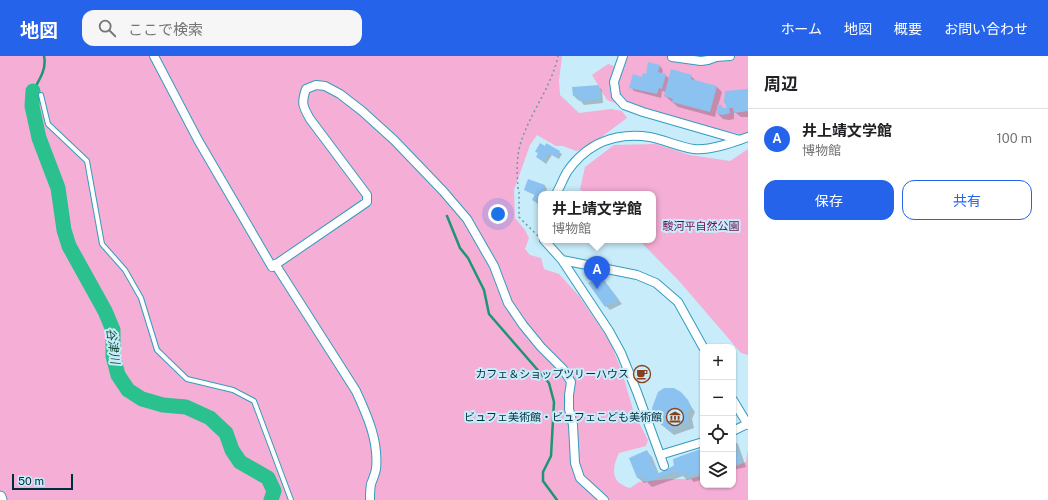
<!DOCTYPE html>
<html lang="ja">
<meta charset="utf-8">
<style>
:root{--surface:#fff;--page:#f6f6f6;--text:#202124;--muted:#757577;--line:#e0e0e0;--accent:#2563eb}
body{margin:0;font-family:"Public Sans","Noto Sans JP",sans-serif;background:var(--page);color:var(--text)}
.controls{position:absolute;right:12px;bottom:12px;display:grid;overflow:hidden;border-radius:8px;box-shadow:0 1px 3px #0004}
.controls button{width:36px;height:36px;display:grid;place-items:center;padding:0;border:0;border-bottom:1px solid var(--line);background:var(--surface);color:var(--text);font:20px sans-serif}
.scale{position:absolute;left:12px;bottom:10px;width:61px;box-sizing:border-box;padding-left:4px;border:2px solid #002d3b;border-top:0;font-size:11px;line-height:14px;white-space:nowrap;color:#002d3b;-webkit-text-stroke:3px #c8ecfa;paint-order:stroke}
.you{position:absolute;left:498px;top:158px;width:14px;height:14px;margin:-10px;border:3px solid #fff;border-radius:50%;background:#1a73e8;box-shadow:0 0 0 6px #1a73e833}
.badge{display:grid;place-items:center;width:26px;height:26px;border-radius:50%;background:var(--accent);color:#fff;font-size:13px;font-weight:700}
.pin{position:absolute;translate:-50% -33px;filter:drop-shadow(0 1px 2px #0008)}
.pin::after{content:'';position:absolute;top:21px;width:14px;height:12px;background:inherit;clip-path:polygon(0 0,100% 0,50% 100%)}
.popup{position:absolute;left:538px;top:135px;width:118px;height:52px;box-sizing:border-box;display:grid;place-content:center;border-radius:8px;background:var(--surface);filter:drop-shadow(0 1px 3px #0005);font-size:13px;white-space:nowrap;color:var(--muted)}
.popup b{font-size:15px;color:var(--text)}
.popup::after{content:'';position:absolute;left:50%;top:100%;margin-left:-8px;border:8px solid transparent;border-top-color:var(--surface)}
.list{margin:0;padding:0;list-style:none}
h2{display:flex;justify-content:space-between;align-items:center;height:52px;margin:0;padding:0 16px;font-size:17px}
h2 small{font-size:13px;font-weight:400;color:var(--muted)}
.list li{display:grid;grid-template-columns:26px 1fr auto;gap:12px;align-items:center;box-sizing:border-box;height:60px;padding:0 16px;border-top:1px solid var(--line)}
.list b{display:block;font-size:15px;white-space:nowrap}
.list p{margin:0;font-size:13px;white-space:nowrap;color:var(--muted)}
.list em{font-size:13px;font-style:normal;color:var(--muted)}
.actions{display:flex;gap:8px;padding:12px 16px}
.actions a{flex:1;padding:9px 0;border:1px solid var(--accent);border-radius:12px;text-align:center;font-size:14px;color:var(--accent)}
.actions .main{background:var(--accent);color:#fff}
.icon{flex:none;width:22px;height:22px;fill:none;stroke:currentColor;stroke-width:2;stroke-linecap:round;stroke-linejoin:round}
.map{position:relative;flex:none;width:748px;height:444px;overflow:hidden}
header{display:flex;align-items:center;gap:24px;box-sizing:border-box;height:56px;padding:0 20px;background:var(--accent);color:#fff}
header strong{font-size:19px}
nav{display:flex;gap:22px;margin-inline-start:auto;font-size:14px}
.search{width:280px;height:36px;background:var(--page);display:flex;align-items:center;gap:10px;box-sizing:border-box;padding:0 14px;border-radius:12px;color:var(--muted);font-size:15px}
main{display:flex}
aside{flex:1;background:var(--surface)}
.map>svg:first-child{display:block}
.green{fill:#f5aed6}
.shadow{fill:#0003}
.lines{fill:none;stroke-linecap:round;stroke-linejoin:round}
.stream{stroke:#1d9575;stroke-width:2.5}
.river{stroke:#2ac18e;stroke-width:15}
.building{fill:#8cc2f0}
.lane-casing{stroke:#339cbe;stroke-width:6}
.street-casing{stroke:#339cbe;stroke-width:10}
.secondary-casing{stroke:#339cbe;stroke-width:13}
.path{stroke:#7098a6;stroke-width:1.5;stroke-dasharray:2 3;stroke-linecap:butt}
.lane{stroke:#fff;stroke-width:4}
.street{stroke:#fff;stroke-width:8}
.secondary{stroke:#fff;stroke-width:11}
.labels{text-anchor:middle;dominant-baseline:central;stroke-width:4;stroke-linejoin:round;paint-order:stroke}
.park-label{font-size:11px;fill:#6a0e4d;stroke:#c8ecfa}
.poi-label{font-size:11px;fill:#002d3b;stroke:#c8ecfa;text-anchor:end}
.water-label{font-size:12px;font-style:italic;fill:#154e39;stroke:#c8ecfa}
</style>
<header>
<strong>地図</strong>
<div class="search"><svg class="icon" aria-label="search" viewBox="0 0 24 24"><circle cx="10" cy="10" r="6"/><path d="M15 15l6 6"/></svg>ここで検索</div>
<nav><a>ホーム</a><a>地図</a><a>概要</a><a>お問い合わせ</a></nav>
</header>
<main>
<div class="map">
<svg width="748" height="444" viewBox="0 0 748 444">
<rect width="100%" height="100%" fill="#c8ecfa"/>
<path class="green" d="M0,0h562l-3,25 1,14 19,18 32,-4 11,2 5,7 -39,29 -12,4 -13,-5h-7l-19,-11 -7,10 -16,45 1,28 10,12 4,8 -4,11 5,6 11,3 3,11 15,5 20,22 20,29 12,19 11,28 12,41 14,27 -2,6 -27,7c-8,16 -8,30 11,35l9,-6 30,-3h21l13,-4v10h30v-18l13,-5 2,-13v51h-748z
M628,0h120v77l-5,2 -123,-30 -13,-5 -15,-25 16,-11 16,5z
M656,88l34,11 40,6 18,-12v206l-7,-2 -61,-71 -41,-42h14v-46h-67l-6,-5 5,-22 29,-22z"/>
<path class="shadow" d="M660,10l3,4 -1,4 3,1 5,4 21,-3 6,6 20,5 5,5 -4,14h3l3,3 3,1v-5l-2,-2 23,-13v27h-7l-5,-4h-2v6l-5,1 -6,-1 -5,-5 -1,-6 -2,9 -37,-10 -13,-11 1,-4 -4,-1 -1,7 -27,-7 -3,-4z
M598,30l4,4 1,13 -19,2 -4,-5h-2l-4,-4 -1,-8z
M547,88l15,10 -3,5 -7,-4 -6,9 -9,-7z
M528,125l17,5 2,3 -2,5h-4v8l-3,2 -5,-4 2,-5 -7,-3 -3,-2z
M604,225l18,23 -12,6 -4,-4z
M686,343l9,13 -3,7 2,9 -20,7 -16,-13z
M733,384l5,4 8,23 -13,3z
M703,393v30l-9,3 -3,-3 -4,1 -4,-4 -31,11 -5,-5 -3,1 -6,-5 -8,-19 17,-8 5,6 7,17z"/>
<g class="lines">
<path class="stream" d="M33,35c6,-11 14,-22 11,-35
M447,160l13,32 8,10 16,32 5,24 60,69 5,19 -3,54 -8,16v9l14,19"/>
<path class="river" d="M33,35l-1,15 7,32 19,50 6,42 5,16 36,65 8,19v26l5,19 10,15 14,9 21,6 23,2 24,11 16,15 6,17 8,12 28,16 6,13 -3,9"/>
</g>
<path class="building" d="M648,6l12,3 -2,7 8,2 -4,15 -3,-1 -2,6 -28,-6 4,-14 9,3 1,-4 3,1z
M671,13l21,6 -1,4 26,7 -7,26 -38,-10 1,-3 -9,-3z
M599,29l1,14 -21,2 -1,-5h-5l-1,-9z
M748,33v22l-14,2 -1,-5h-4l1,5 -7,2 -6,-1v-9h5v3h4v-5h-2l1,-12z
M540,87l5,3 1,-3 14,8 -3,7 -8,-5 -5,9 -8,-5 2,-4 -3,-1z
M528,123l17,6 -2,6 2,3h-4v4l-5,4 -4,-2 3,-6 -11,-4z
M601,220l18,24 -14,7 -17,-24z
M664,332h10l7,4 7,8 3,6 -4,7 2,10 -21,7 -2,-3 -9,-5 -4,-7 -1,-7 6,-16z
M733,384l8,22 -8,2z
M703,392v24l-15,5 -1,-4 -6,3 -4,-5 -31,11 -1,-5 -8,1 -8,-20 18,-8 10,24 17,-8 -1,-7z"/>
<g class="lines">
<g class="lane-casing">
<path id="lane" d="M41,39l7,29 39,37 15,83 23,26 16,28 16,52 30,29 46,11 21,11 37,99"/>
</g>
<g class="street-casing">
<path id="street" d="M154,0l44,84 74,127 95,-65v-7l-57,-76c-7,-12 -9,-16 -4,-30l10,-4 9,1 15,8 22,17 32,29 49,51 24,28 27,47 14,37 15,22 18,22 22,22 8,13 -2,13v14l4,16 2,38 5,15 24,22
M623,0l-9,26 2,14 8,9 19,7 97,28
M672,1l29,4 7,-1 8,-3 14,-1
M556,138c4,-7 7,-15 11,-22 20,-29 49,-40 83,-35 15,3 29,10 44,12 14,2 41,-7 54,-12
M544,184l18,20 75,15 19,8 22,19 25,45
M562,204l47,71 12,22 16,39 27,74
M275,208l81,127c11,24 23,50 20,78 -1,5 -3,10 -5,15 -1,5 -1,11 -1,16
M733,344l15,25
M733,375l14,-7
M660,399l43,-13"/>
</g>
<g class="secondary-casing">
<path id="secondary" d="M0,441l1,3"/>
</g>
<path class="path" d="M538,180l-19,-19v-25l-1,-4c-1,-15 -2,-31 3,-46 9,-29 31,-56 37,-86"/>
<use href="#lane" class="lane"/>
<use href="#street" class="street"/>
<use href="#secondary" class="secondary"/>
</g>
<defs>
<g id="cafe-ring" transform="scale(0.9)"><circle r="9.5" fill="#c8ecfa" stroke="#87401d" stroke-width="1.5"/><path d="M-5.5-4.5H6V0H3Q3 3.5 0 3.5H-2.5Q-5.5 3.5-5.5 0ZM3-3.2v2h1.7v-2ZM-6 4.5H4V6H-6Z" fill="#87401d"/></g>
<g id="museum-ring" transform="scale(0.9)"><circle r="9.5" fill="#c8ecfa" stroke="#87401d" stroke-width="1.5"/><path d="M0-6L6-3V-2H-6V-3ZM-5-1h2V3h-2ZM-1-1h2V3h-2ZM3-1h2V3H3ZM-6 4H6V6H-6Z" fill="#87401d"/></g>
</defs>
<g fill-rule="evenodd">
<use href="#cafe-ring" x="642" y="318"/>
<use href="#museum-ring" x="675" y="361"/>
</g>
<g class="labels">
<g class="park-label">
<text x="701" y="170">駿河平自然公園</text>
</g>
<g class="poi-label">
<text x="629" y="318">カフェ＆ショップツリーハウス</text>
<text x="662" y="361">ビュフェ美術館・ビュフェこども美術館</text>
</g>
<g class="water-label">
<text transform="translate(113 290) rotate(82)">谷津川</text>
</g>
</g>
</svg>
<div class="controls">
<button>+</button>
<button>−</button>
<button><svg class="icon" aria-label="locate" viewBox="0 0 24 24"><circle cx="12" cy="12" r="6"/><path d="M12 2v4M12 18v4M2 12h4M18 12h4"/></svg></button>
<button><svg class="icon" aria-label="layers" viewBox="0 0 24 24"><path d="M12 4l9 5-9 5-9-5zM3 14l9 5 9-5"/></svg></button>
</div>
<div class="scale">50 m</div>
<div class="you"></div>
<div class="pin badge" style="left:597px;top:233px">A</div>
<div class="popup"><b>井上靖文学館</b>博物館</div>
</div>
<aside>
<h2>周辺<small></small></h2>
<ul class="list">
<li><span class="badge">A</span><div><b>井上靖文学館</b><p>博物館</p></div><em>100 m</em></li>
</ul>
<div class="actions"><a class="main">保存</a><a>共有</a></div>
</aside>
</main>
